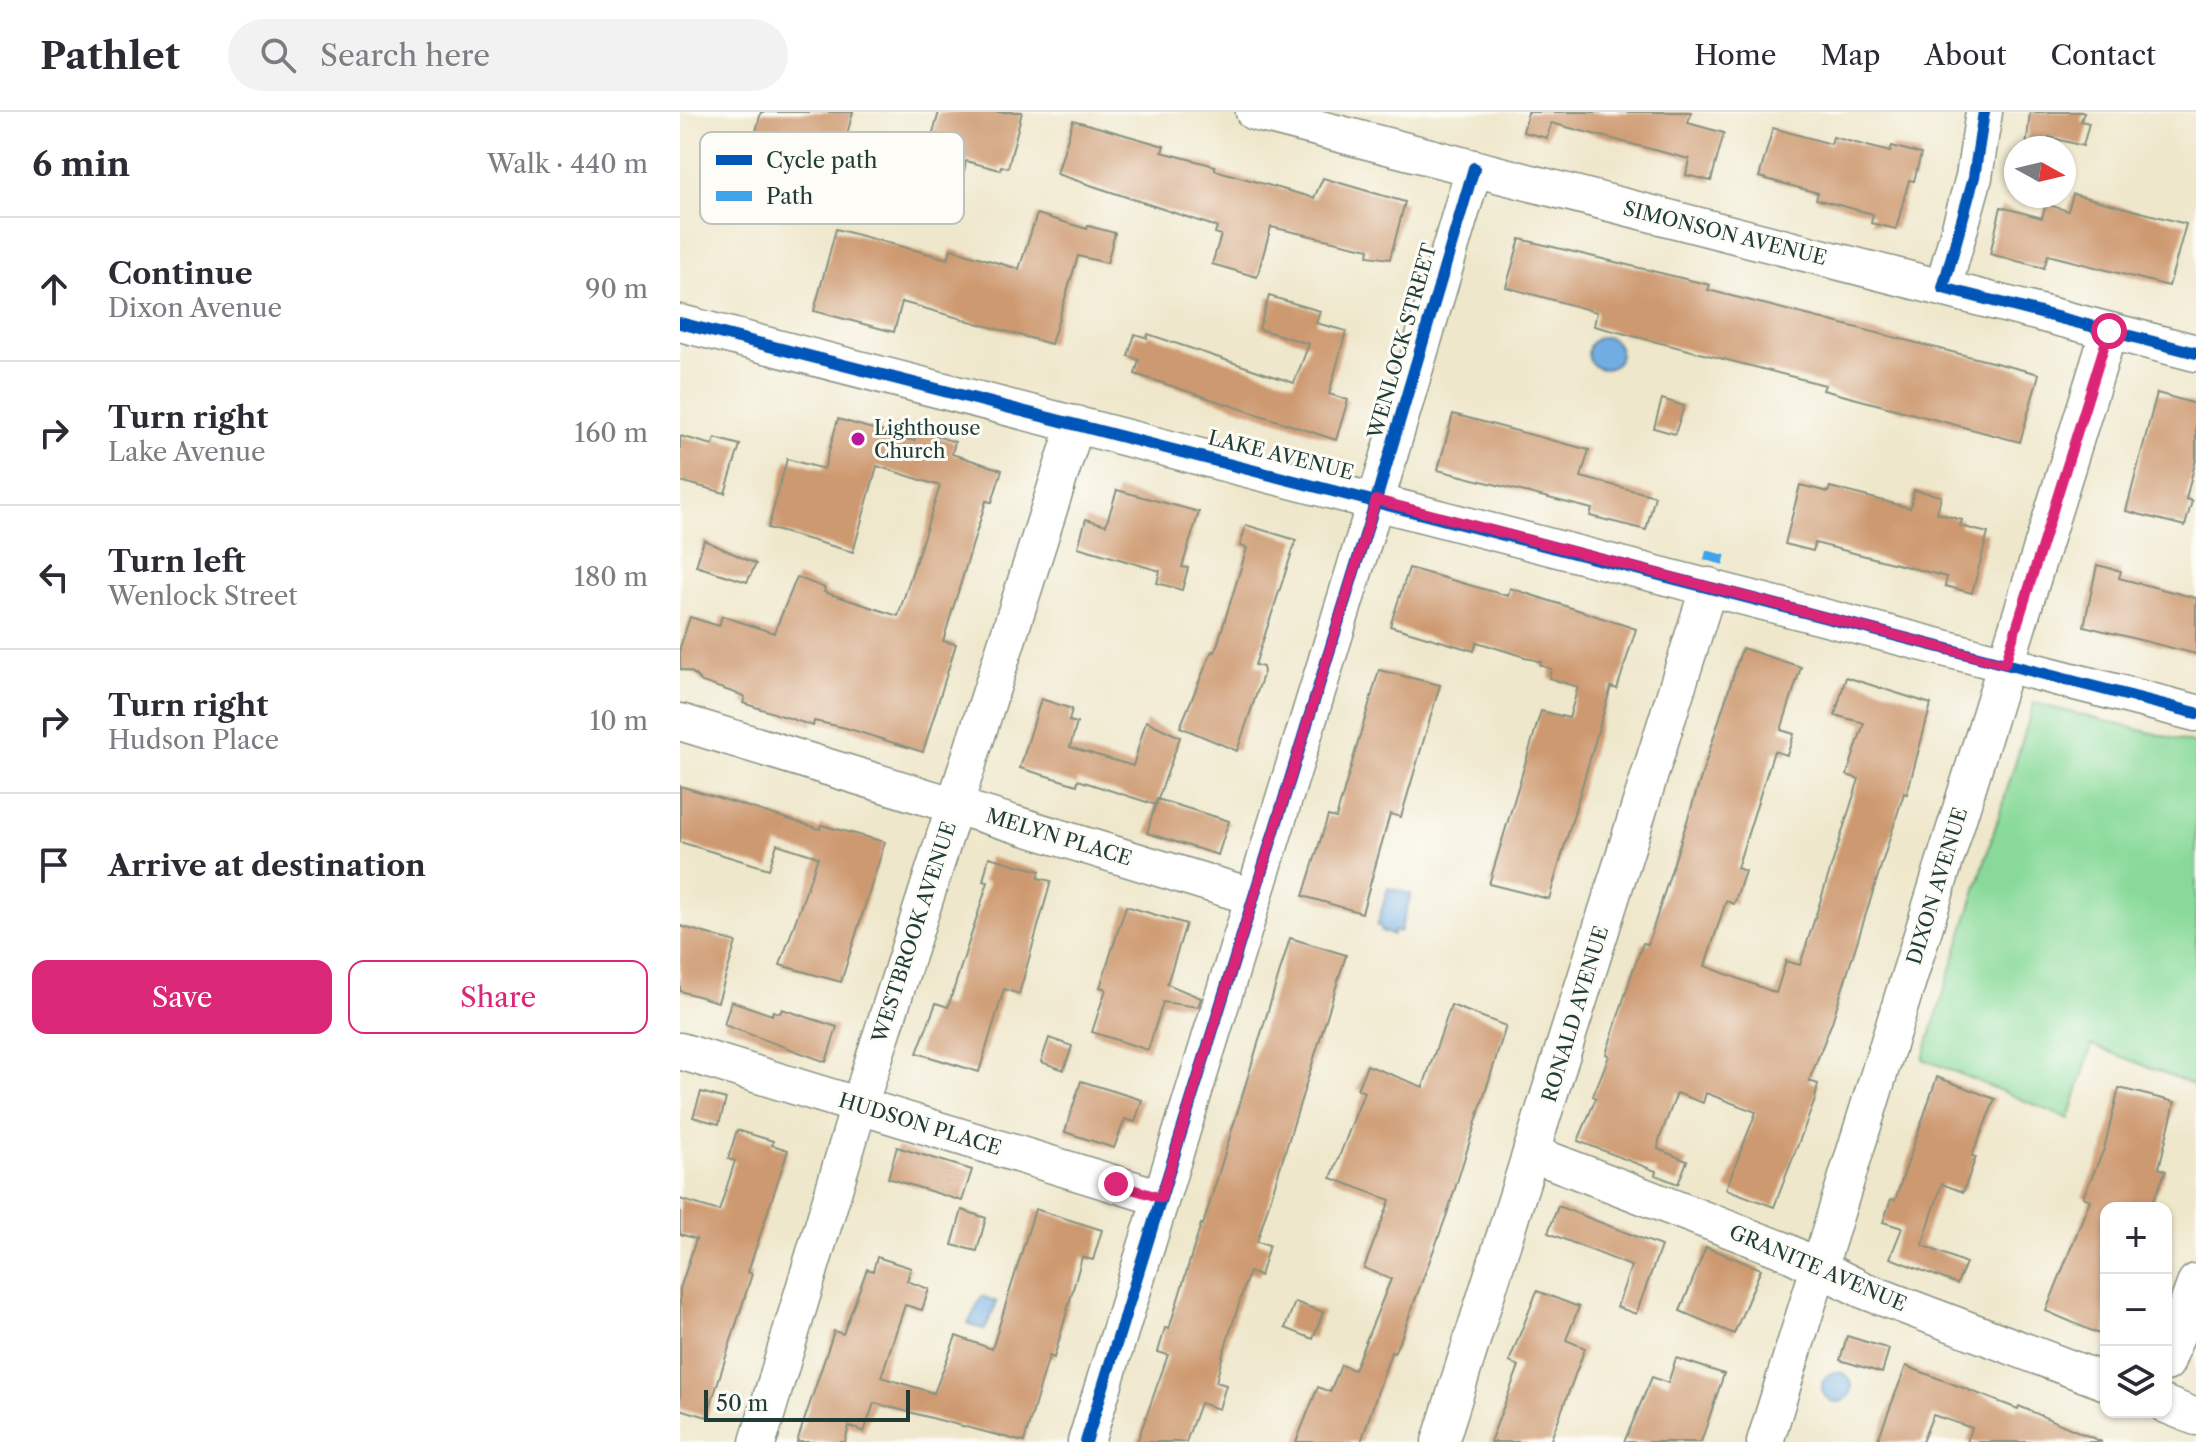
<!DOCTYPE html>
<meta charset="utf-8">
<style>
:root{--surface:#fff;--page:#f2f2f3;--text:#2b2b33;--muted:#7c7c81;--line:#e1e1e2;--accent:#db2777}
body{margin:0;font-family:"Libre Caslon Text",serif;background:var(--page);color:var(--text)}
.controls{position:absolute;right:24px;bottom:24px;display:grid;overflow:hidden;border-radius:16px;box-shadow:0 2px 6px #0004}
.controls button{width:72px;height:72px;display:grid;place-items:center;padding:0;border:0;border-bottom:2px solid var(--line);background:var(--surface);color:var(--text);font:40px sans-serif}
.compass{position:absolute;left:1324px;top:24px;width:72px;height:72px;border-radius:50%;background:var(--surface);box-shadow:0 2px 6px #0004;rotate:98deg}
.scale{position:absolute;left:24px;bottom:20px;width:206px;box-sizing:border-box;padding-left:8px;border:4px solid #1f3d34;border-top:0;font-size:22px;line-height:28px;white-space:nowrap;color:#1f3d34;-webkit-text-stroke:6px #fdfcf7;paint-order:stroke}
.stop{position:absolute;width:24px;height:24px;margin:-18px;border:6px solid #db2777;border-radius:50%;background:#fff}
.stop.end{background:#db2777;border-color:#fff;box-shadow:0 2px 8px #0008}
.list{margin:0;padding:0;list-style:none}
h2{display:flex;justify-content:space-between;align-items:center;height:104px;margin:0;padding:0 32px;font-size:34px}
h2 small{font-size:26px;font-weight:400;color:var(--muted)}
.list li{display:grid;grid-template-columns:52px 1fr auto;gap:24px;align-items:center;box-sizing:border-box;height:144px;padding:0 32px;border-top:2px solid var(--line)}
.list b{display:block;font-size:30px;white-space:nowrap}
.list p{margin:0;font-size:26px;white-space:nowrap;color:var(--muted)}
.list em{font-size:26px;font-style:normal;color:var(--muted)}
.actions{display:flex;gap:16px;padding:24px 32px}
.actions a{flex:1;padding:18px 0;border:2px solid var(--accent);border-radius:16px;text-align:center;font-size:28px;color:var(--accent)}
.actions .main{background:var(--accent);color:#fff}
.icon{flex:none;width:44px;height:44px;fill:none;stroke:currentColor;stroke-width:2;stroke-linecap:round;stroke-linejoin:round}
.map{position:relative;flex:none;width:1516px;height:1330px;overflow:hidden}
header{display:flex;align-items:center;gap:48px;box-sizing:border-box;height:112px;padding:0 40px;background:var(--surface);border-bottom:2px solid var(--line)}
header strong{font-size:38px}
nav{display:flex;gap:44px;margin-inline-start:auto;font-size:28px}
.search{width:560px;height:72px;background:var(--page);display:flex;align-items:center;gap:20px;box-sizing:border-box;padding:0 28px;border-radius:44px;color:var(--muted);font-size:30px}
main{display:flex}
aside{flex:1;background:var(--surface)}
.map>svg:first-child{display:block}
.green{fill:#89da9a;stroke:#548c67;stroke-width:2}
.water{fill:#71ade3;stroke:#48758c;stroke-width:2}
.building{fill:#cd9970}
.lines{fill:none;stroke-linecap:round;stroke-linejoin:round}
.minor-casing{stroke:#879280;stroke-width:39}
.minor{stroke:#fff;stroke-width:36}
.quiet{stroke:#3da4eb;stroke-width:10;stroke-dasharray:20 10;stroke-linecap:butt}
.cycleway-casing{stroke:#fdfcf7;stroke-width:17}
.cycleway{stroke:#0057b8;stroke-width:12}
.route{stroke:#db2777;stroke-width:10}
.poi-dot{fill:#b5179e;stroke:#fdfcf7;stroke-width:3}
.labels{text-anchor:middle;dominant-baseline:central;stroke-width:6;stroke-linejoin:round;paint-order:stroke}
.street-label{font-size:20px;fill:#1f3d34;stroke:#fdfcf7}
.poi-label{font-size:20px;fill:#1f3d34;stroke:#fdfcf7;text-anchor:start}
.key{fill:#fdfcf7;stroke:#bac3bc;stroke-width:2}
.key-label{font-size:22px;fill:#1f3d34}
</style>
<header>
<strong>Pathlet</strong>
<div class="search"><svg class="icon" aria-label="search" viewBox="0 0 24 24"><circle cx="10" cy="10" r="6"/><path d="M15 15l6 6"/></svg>Search here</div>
<nav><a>Home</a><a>Map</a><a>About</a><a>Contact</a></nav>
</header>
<main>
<aside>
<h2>6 min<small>Walk · 440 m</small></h2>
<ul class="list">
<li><svg class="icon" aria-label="ahead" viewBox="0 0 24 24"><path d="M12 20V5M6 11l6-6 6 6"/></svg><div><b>Continue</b><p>Dixon Avenue</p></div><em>90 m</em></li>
<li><svg class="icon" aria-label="right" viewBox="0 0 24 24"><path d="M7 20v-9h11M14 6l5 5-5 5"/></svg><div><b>Turn right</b><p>Lake Avenue</p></div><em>160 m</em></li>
<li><svg class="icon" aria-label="left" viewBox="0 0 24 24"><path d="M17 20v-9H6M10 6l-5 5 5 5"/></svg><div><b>Turn left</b><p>Wenlock Street</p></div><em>180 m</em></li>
<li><svg class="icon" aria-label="right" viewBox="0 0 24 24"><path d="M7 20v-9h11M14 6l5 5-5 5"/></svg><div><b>Turn right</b><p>Hudson Place</p></div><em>10 m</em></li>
<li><svg class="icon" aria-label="arrive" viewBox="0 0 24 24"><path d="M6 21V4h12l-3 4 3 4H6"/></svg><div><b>Arrive at destination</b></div></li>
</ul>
<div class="actions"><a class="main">Save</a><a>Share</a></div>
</aside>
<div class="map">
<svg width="1516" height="1330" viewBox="0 0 1516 1330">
<rect width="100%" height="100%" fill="#fdfcf7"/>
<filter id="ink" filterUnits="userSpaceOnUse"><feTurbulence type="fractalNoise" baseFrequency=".0125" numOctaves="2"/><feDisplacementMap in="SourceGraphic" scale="16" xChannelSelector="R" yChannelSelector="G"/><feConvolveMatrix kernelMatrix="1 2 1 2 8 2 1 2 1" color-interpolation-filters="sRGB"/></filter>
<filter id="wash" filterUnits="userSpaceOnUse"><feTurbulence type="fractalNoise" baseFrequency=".006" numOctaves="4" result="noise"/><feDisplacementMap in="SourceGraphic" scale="32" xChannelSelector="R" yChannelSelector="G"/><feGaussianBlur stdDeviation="1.8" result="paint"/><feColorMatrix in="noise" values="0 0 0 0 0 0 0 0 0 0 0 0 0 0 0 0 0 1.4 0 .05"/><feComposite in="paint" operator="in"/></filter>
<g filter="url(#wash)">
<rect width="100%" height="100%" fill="#efe7cb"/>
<path class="green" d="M1354,591l162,41v342l-104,-41 -23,74 -146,-60z"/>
<path class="water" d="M908 241a16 16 0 1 1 32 0a16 16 0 1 1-32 0Z
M708,776l23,6 -11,38 -6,-1 -1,4 -12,-4 1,-4 -5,-1z
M302,1184l15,6 -12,28 -17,-6z
M1142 1275a15 15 0 1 1 30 0a15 15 0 1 1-30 0Z"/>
<g id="blocks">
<path class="building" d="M81,0h92l-12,45 -11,-2 -6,23 -75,-19z
M259,0h83l-14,56 -7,-2 -1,4 -34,-9 -3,15 -31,-8 -6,22 -25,-6 6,-26 18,4z
M848,0h163l-3,11 36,10 -13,48 -25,-6 3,-16 -138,-36 -4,15 -24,-6z
M1350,0h54l-3,9 8,2 -6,23 -34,-9 -2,11h-21z
M393,8l91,26 -2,6 53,14v4l99,28 9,-20 82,24 -15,57 -22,-3 1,-7 -98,-22 -14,50 -45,-13 9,-29 -6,-2 2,-6 -160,-53z
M1093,16l58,16 2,-7 57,15 2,-6 29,8 -7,27 -5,-1 -13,49 -25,-6 2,-9 -57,-15 2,-6 -59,-16z
M1393,82l113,30 -17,62 -121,-31 -4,13 -54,-14 11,-47 41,11 4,-14 22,7z
M357,102l50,15 1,-3 27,7 -8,30 -29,-7 -27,88 -149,-42 -8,30 -80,-21 22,-82 112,30 3,-10 68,20z
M840,127l190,46 -2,5 331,84 -19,68 -197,-52 2,-5 -231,-59 3,-14 -91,-25z
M589,184l51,15 -4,12 30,8 -17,63 19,6 -12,40 -201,-66 4,-14 -11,-4 7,-22 12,4 1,-4 146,49 15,-39 -50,-15z
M1477,281l39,11v55l-10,40 6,2 -7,25 -59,-15z
M982,287l22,7 -9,28 -21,-6z
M773,302l136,36 -8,27 74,19 -9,34 -56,-14 2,-7 -154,-39z
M158,307l76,22 4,-11 37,12 -3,12 50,16 -10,32 -6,-1 -43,140 13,3 -33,108 -77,-24 -32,-7 -1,5 -70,-23 2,-6 -4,-2 -39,-13 -9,-9 -13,-4v-22l10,-30 29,9 3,-10 52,17 23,-56 28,11 -1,4 74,24 42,-130 -63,-20 -24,86 -85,-24 19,-69 37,10z
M0,324l33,9 2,-7 25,7 -15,48 -45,-12z
M1120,373l28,7 2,-5 80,21 4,-18 27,6 -4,17 25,7 -2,6 28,7 -16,60 -27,-7 2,-9 -132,-34 -2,8 -28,-7z
M437,378l82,22 -17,55 6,1 -6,22 -25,-7 3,-12 -82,-24 8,-28 20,6z
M566,413l50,15 -41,125 8,2 1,5 -27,79 -57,-24 32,-76 3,1 32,-104 -7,-2z
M24,428l52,24 -9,18 -51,-16z
M1417,453l24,6 -2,7 77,20v56l-112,-28z
M729,456l99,28 2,-8 126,41 -19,60 -6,-2 -62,212 -60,-15 52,-173 28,7 9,-31 -29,-9 2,-9 -11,-4 1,-3 -64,-20 -3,9 -84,-25z
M1062,536l59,19 -20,63 13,4 -7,21 -13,-4 -37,117 8,3 -11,33 -8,-3 -21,65 71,27 10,-32 14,4 59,-186 -12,-4 17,-52 -29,-8 11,-38 85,27 -24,90 -3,-1 -72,229 -23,59 9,3 -3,16 -41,107 -48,-18 30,-77 -50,-19 -3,10 -26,-10 -18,47 -1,9 29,12 -9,23 -23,-9 1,-4 -78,-30 18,-43 -3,-2 16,-40 -3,-2 27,-84 10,-27 5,1z
M699,558l61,15 -39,132 -11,-3 -28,99 -59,-17 25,-80 8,2z
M361,587l31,10 -3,12 8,2 -7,24 63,19 13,-45 34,16 -24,68 -78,-25 -1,5 -57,-17z
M0,674l140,43 1,-4 64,17 -44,140 -61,-17 38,-108 -41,-13 -8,25 -89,-27z
M477,687l72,22 -11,34 -71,-22z
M309,745l51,14 -2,7 13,3 -32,113 -15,-5 -25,83 -62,-19 19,-50 12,4 40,-125 -5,-1z
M446,794l60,18 -19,60 34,14 -3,9 -35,-5 -15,48 -56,-18 14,-43 -6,-2z
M0,814l56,16 -18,60 -38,-11z
M610,826l56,17 -89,287 12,3 -9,31 -11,-4 -26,82 -7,28 10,3 -7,24 -19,-6 -14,39h-49l31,-87 -10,-3 7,-24 4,1 32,-105 2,1z
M51,889l41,14 1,-4 7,2 2,-4 55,18 -11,35 -102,-37z
M771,893l55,21 -59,188 -46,124 -7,15 -3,-1 -30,90h-65l22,-55 12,5 11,-27 13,5 37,-91 -27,-11 26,-68 -59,-22 33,-86 -7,-3 10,-24 56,22z
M369,926l23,8 -8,24 -23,-8z
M1257,965l58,22 -23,57 4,1 -13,35 -21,-8 -20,61 44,18 -9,21 -67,-26 12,-30 -19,-6 8,-23 4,1z
M401,969l61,19 -7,22 -10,-3 -11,29 -49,-16z
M1439,976l56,14 -16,66 7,3 -16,37h-44v129l-60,-26 44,-111 -7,-3 21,-48z
M21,980l25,7 -7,25 -26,-7z
M57,1018l36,11 -1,4 16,5 -40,122 4,2 -45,143 -27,-8v-120l16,-50 -16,-5v-35l39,12 16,-50 -7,-2z
M217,1035l75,23 -10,31 -74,-23z
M878,1094l103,40 -25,68 -19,-7 14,-41 -83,-33z
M355,1097l67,21 -9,30 -11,-3 -28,101 -5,-2 -25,86 -150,-39 -10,29 -15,-6 -4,16h-48l37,-111 9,3 24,-65 6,2 4,-14 34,11 -4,13 22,8 -7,21 -17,-5 -24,72 53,16 22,-57 36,13z
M282,1098l24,8 -9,33 -25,-6z
M1026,1135l55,22 -27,65 -54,-23z
M857,1179l42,16 -13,33 19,8 -35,94h-60l29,-76 -10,-4z
M615,1190l28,10 -10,27 -28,-11z
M1167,1224l42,13 -7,24 -42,-13z
M996,1246l48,16 -23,68h-77l28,-65 16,6z
M1226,1254l112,43 1,-3 83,36h-135l5,-14 -39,-13 -11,27h-45z"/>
</g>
</g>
<g filter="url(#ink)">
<use href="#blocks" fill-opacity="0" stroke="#879280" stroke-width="2"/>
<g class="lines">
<g class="minor-casing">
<path id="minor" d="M574,0l942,241
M1263,176l31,-111 10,-65
M0,211l1516,390
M0,610l574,175
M0,939l481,147
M851,1041l252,97 80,40 243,92
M1486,1251l30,-81
M1486,1293l30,12
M78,1330l101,-336 217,-682
M406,1330l290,-942 98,-332
M760,1330l269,-856
M1085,1330l344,-1111"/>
</g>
<use href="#minor" class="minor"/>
<path class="quiet" d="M1025,443l20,5"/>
<g class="cycleway-casing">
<path id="cycleway" d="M1304,0l-10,65 -31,111 253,65
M0,211l1516,390
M406,1330l290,-942 98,-332"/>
</g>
<use href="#cycleway" class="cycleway"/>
</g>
</g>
<g class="lines" filter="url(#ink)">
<path class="route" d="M436,1072l45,14 215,-698 629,164 104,-333"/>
</g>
<circle class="poi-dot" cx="178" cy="327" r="8"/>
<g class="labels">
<g class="street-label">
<text transform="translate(1045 121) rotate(14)">SIMONSON AVENUE</text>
<text transform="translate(722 229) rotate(-74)">WENLOCK STREET</text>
<text transform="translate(601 343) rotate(14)">LAKE AVENUE</text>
<text transform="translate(379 725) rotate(17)">MELYN PLACE</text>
<text transform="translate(1257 774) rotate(-73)">DIXON AVENUE</text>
<text transform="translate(234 820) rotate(-72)">WESTBROOK AVENUE</text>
<text transform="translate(895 902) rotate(-73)">RONALD AVENUE</text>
<text transform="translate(240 1012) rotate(17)">HUDSON PLACE</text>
<text transform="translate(1138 1156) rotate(23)">GRANITE AVENUE</text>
</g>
<g class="poi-label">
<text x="194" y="316">Lighthouse<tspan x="194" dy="23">Church</tspan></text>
</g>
</g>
<rect x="20" y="20" width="264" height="92" rx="12" class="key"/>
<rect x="36" y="43" width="36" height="10" fill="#0057b8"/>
<rect x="36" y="79" width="36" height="10" fill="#3da4eb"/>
<g class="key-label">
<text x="86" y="56">Cycle path</text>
<text x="86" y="92">Path</text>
</g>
</svg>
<div class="controls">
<button>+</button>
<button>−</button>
<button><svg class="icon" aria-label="layers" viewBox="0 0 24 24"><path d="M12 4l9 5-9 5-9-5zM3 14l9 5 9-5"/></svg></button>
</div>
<svg class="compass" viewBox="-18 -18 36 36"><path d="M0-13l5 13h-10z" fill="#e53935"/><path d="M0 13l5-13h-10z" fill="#7c7c81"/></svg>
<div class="scale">50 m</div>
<div class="stop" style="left:1429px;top:219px"></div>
<div class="stop end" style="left:436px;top:1072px"></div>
</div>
</main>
